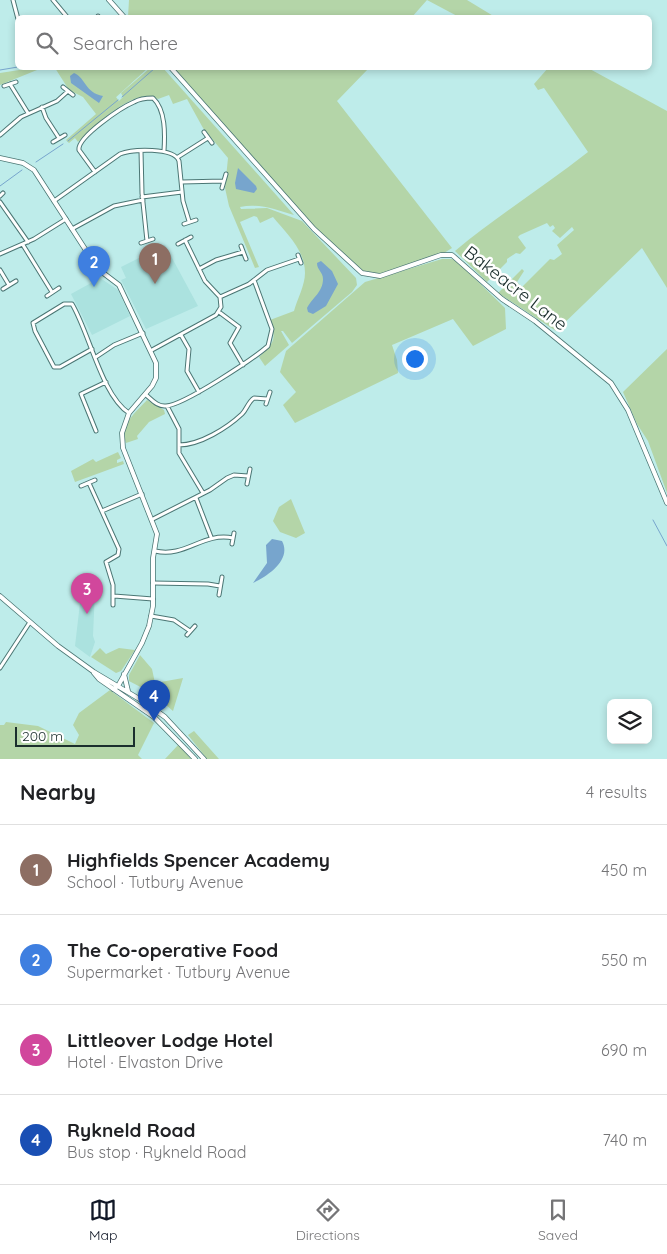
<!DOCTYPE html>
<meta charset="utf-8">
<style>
:root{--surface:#fff;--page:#f6f6f6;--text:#202124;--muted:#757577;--line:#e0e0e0;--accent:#111827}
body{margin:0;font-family:Quicksand,sans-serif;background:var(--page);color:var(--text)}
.controls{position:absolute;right:15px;bottom:15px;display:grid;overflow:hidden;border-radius:8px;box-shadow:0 2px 8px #0003}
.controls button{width:45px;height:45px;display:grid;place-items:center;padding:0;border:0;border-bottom:1px solid var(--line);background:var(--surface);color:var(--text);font:25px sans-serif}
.scale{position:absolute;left:15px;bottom:12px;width:120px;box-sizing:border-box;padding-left:5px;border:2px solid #1b2e2d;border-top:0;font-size:14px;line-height:18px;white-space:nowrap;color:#1b2e2d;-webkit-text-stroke:4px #fff;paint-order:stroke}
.you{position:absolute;left:414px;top:358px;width:18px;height:18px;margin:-12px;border:4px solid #fff;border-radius:50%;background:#1a73e8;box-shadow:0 0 0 8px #1a73e833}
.badge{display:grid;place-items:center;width:32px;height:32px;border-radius:50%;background:var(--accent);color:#fff;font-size:16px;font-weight:700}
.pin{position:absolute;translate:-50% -41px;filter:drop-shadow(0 1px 2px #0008)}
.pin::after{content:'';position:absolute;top:26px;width:18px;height:15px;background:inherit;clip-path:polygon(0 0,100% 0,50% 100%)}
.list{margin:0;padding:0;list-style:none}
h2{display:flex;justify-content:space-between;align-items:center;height:65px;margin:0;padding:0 20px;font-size:21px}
h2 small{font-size:16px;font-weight:400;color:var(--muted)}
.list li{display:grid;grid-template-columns:32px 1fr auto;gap:15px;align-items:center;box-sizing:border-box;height:90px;padding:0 20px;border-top:1px solid var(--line)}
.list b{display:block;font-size:19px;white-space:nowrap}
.list p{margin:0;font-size:16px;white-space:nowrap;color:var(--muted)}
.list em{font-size:16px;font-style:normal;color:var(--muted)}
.icon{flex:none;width:28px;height:28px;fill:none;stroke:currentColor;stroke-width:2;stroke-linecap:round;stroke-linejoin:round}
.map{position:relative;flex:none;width:667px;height:759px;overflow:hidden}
.search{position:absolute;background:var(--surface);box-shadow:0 2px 8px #0003;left:15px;right:15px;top:15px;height:55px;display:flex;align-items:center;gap:12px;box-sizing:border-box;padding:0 18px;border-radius:8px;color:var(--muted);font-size:19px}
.sheet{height:425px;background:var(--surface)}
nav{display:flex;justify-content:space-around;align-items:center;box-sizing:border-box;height:70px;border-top:1px solid var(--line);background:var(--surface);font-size:14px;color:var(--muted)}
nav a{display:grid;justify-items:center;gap:2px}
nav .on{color:var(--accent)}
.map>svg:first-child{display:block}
.built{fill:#abe2df}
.green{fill:#b4d5a8}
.water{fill:#77a5cd}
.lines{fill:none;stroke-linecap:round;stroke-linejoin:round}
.stream{stroke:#77a5cd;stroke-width:1}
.minor-casing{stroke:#4b7674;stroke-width:5}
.tertiary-casing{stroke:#4b7674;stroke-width:5.5}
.minor{stroke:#fff;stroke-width:3}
.tertiary{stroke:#fff;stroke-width:4}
.labels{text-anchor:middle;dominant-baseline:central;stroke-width:5;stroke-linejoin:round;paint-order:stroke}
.street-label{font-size:18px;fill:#1b2e2d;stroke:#fff}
</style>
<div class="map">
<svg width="667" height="759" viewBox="0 0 667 759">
<rect width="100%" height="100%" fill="#beecea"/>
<path class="built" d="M165,245l33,61 -52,23 -25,-49 5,-2 -5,-11z
M100,278l18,12 12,26 -38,19 -21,-41z
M91,577l4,13 -2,46 2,6 -5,15 -15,-11 5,-43 -4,-17z"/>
<path class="green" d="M129,0h338l28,17h-36l-32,-17 -15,17h-284z
M32,68h10l-42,17v-12z
M55,68h93l-46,42 14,-13 3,4 4,-4 -2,-4 29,-25h13l131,147c-18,-5 -34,-12 -54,-8l1,2 26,-1 35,13 54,57 1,7 -5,7 -60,51 -9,-12h-2l8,14 -24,21 -6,-9c15,-14 18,-17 11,-37l24,-9c3,-11 11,-26 11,-38 0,-23 -18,-39 -32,-56l-13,6 -3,-6 -3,-1 -14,6 19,45 -4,1 -26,-62 -4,-18 3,-30 -25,-30 -16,-29 -14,5 -4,-9 -11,4c-22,-14 -65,28 -80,43l-3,-4 -6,5 -3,-3 30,-26 -13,-17 -14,-7z
M170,68h199l-32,33 115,147 -11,7 -61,21 -14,-1 -42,-36z
M548,68h40l79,43v177l-25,-40 -86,83 -58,-38 24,-24 2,2 -7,11 5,5 28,-28 4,1 8,-6 -5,-9 17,-15 -2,-3 -12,11 -8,-7 3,-3 -2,-3 -3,2 -3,-4 -27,12 -2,2 8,11 -6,6 -4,-1 -9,6v3l-20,20 -32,-31c42,-35 90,-65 133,-99l-44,-64 -6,2 -4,-6z
M442,259h10l7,4 46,45 1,21 -33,17 -20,-27 -61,26 5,15 1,13 -103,50 -12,-18 13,-13 -16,-20 6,-21 79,-69z
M667,349v144l-19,-52 -11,-17 -14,-32z
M147,400l17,10 1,4 -16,8 -12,14 1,3 -12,4c-7,-18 10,-31 21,-43z
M118,452l3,6 -4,2v3l6,-2 1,3 -49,18 -4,-11 22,-12 3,3z
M291,499l14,34 -9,5 -16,-6 -7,-11 6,-14z
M100,648l6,6 13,-6 16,2 -14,21 -5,2 -25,-16z
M140,655l12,14 3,14 28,-5 -10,33 -21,-18 -23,-12v-6z
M110,690l44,33 -16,32 4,4h-142v-34h4l2,-3 32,4 37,18 4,-9 -6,-10 6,-12z
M194,731l25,28h-12l-19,-24z
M179,744l12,15h-26z"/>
<path class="water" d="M74,73c12,5 11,20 29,23l-4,7 -28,-20 -1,-7z
M238,168l18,18 1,3 -3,4 -18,-4 -1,-6z
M321,261l11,10 6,13 -12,22 -13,8 -5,-2 -1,-4c5,-10 16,-16 16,-29 0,-7 -6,-9 -6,-16z
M272,539l10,2c10,19 -14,35 -29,42l14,-20 -1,-18z"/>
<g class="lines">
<path class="stream" d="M0,70l18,-3
M122,97l33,-29
M68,141l50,-41
M36,162l27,-18
M0,186l22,-16
M653,520l14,26"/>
<g class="minor-casing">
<path id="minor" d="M13,0l5,19
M53,0l15,18
M98,16v2
M10,84l18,29
M4,86l12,-4
M63,87l10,8
M42,107l4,11 13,20
M204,132l8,11
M0,135l21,-18 36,-16 10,-9
M53,142l12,-7
M141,151l1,42 5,48
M178,157l30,-19
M95,172l-16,-22c-2,-13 43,-43 55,-48 5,-3 12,-4 19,-4 13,12 12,37 11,53
M182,182l41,-1
M222,188l4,-14
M0,196l3,-3
M142,197l40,-5
M54,201l66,-47c12,-5 54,-7 59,7l4,40 6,20
M0,202l28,40
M184,224l12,-4
M72,229l42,-23 29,-6
M141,243l12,-4
M178,244l13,-7
M23,245l29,47
M241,246l5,13
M0,254l34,-15 32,-20
M298,255l3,8
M199,269l17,-9 27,-8
M0,270l9,15
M3,289l13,-8
M47,296l12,-8
M220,297l29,-13 18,-14 32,-11
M219,312l20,15 -9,16 13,22
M181,335l8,14 -2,22 12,21
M92,349l-32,18h-6l-19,-36 -2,-8 31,-19h8c17,28 30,92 57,109
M152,350l64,-35 5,-8 -1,-10 -15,-16 -20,-41
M96,357l18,-12 29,-12
M146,395c6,5 12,12 20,11 18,-1 87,-47 102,-60l4,-17 -18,-49
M266,404l4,-12
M167,406l12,23v24l24,40
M96,431l-15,-37 25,-12
M179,445c21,0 48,-17 63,-31 5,-5 6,-12 12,-16l13,1
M89,483l30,66 -1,6 -12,7 7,23v20
M247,484l3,-15
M81,486l14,-6
M196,498l15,39
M102,511l40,-17
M153,519l57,-29 17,-12 7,-3 14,1
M232,544l2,-11
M155,551c31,7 47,-19 78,-13
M153,583l55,1 12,2
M219,595l3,-18
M114,596l39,3
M151,616l23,4 16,11
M187,635l8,-9
M0,668l30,-46"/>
</g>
<g class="tertiary-casing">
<path id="tertiary" d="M109,0l16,18
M171,68l143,161 48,44 18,3 61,-21h11l50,44 33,22 76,62 17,27 39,93
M0,158l23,5 11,7 64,99 21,16 37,78v15l-4,8 -23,27 -7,20 1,15 34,86 -4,24v48l-4,20 -7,17 -24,43 -5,3
M0,596l58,50 36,26 47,28 24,17 39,42
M94,673l5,6 55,38 41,42
M124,674l4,17"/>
</g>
<use href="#minor" class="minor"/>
<use href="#tertiary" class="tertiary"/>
</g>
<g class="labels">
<g class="street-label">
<text transform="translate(516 288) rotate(38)">Bakeacre Lane</text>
</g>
</g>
</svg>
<div class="controls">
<button><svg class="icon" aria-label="layers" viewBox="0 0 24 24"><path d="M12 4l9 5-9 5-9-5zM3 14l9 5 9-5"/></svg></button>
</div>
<div class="scale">200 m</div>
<div class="you"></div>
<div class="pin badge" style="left:155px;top:284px;background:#8d6e63">1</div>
<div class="pin badge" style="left:94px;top:287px;background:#3f7fe0">2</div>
<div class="pin badge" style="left:87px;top:614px;background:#d1479c">3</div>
<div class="pin badge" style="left:154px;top:721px;background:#1a4fb4">4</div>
<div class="search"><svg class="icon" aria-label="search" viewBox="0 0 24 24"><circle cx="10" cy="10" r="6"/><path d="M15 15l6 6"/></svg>Search here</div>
</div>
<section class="sheet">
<h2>Nearby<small>4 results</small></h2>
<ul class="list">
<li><span class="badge" style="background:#8d6e63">1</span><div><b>Highfields Spencer Academy</b><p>School · Tutbury Avenue</p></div><em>450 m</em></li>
<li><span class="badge" style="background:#3f7fe0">2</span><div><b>The Co-operative Food</b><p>Supermarket · Tutbury Avenue</p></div><em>550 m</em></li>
<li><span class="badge" style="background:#d1479c">3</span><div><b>Littleover Lodge Hotel</b><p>Hotel · Elvaston Drive</p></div><em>690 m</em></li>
<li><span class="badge" style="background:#1a4fb4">4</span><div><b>Rykneld Road</b><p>Bus stop · Rykneld Road</p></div><em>740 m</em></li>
</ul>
</section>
<nav>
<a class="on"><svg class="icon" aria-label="map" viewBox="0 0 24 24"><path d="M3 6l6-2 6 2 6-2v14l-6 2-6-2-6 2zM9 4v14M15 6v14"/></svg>Map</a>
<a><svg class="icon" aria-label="directions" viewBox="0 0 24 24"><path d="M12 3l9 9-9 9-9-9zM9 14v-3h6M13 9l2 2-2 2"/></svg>Directions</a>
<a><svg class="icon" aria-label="saved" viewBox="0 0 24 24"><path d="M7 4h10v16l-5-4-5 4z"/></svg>Saved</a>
</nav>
